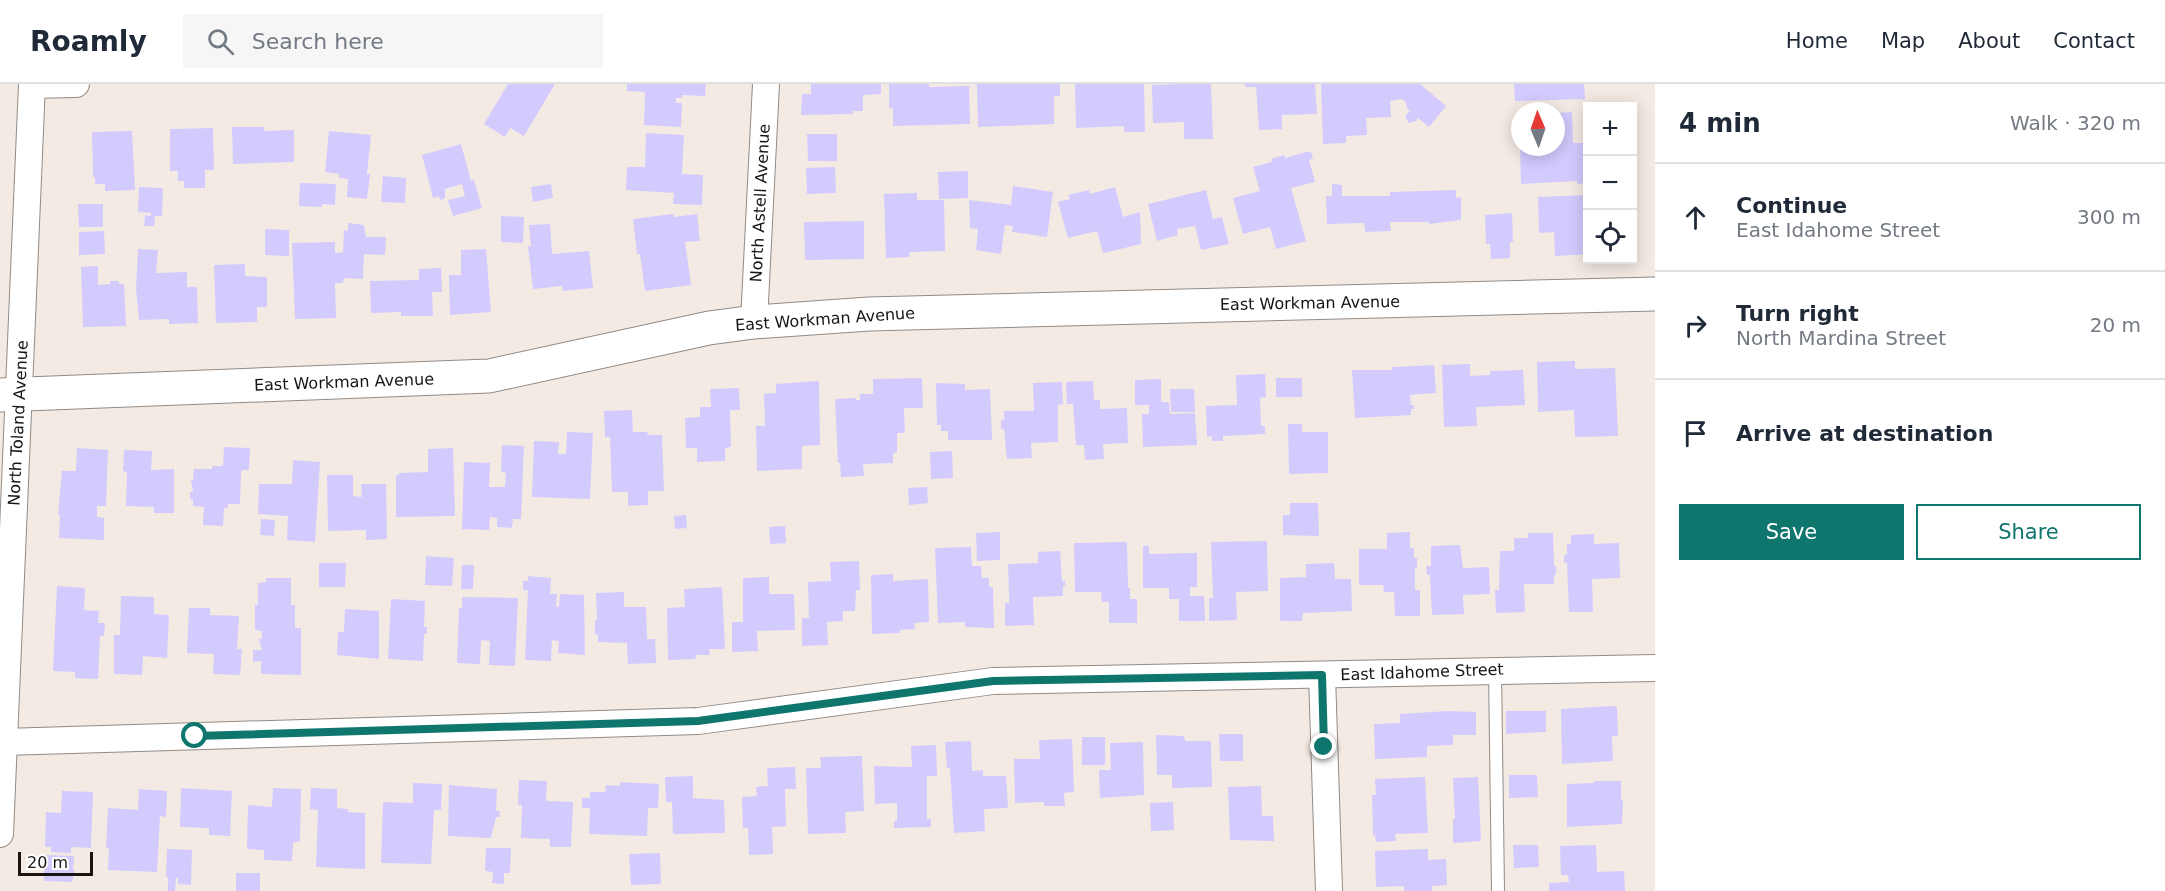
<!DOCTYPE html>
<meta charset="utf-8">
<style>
:root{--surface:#fff;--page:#f6f6f7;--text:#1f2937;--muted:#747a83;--line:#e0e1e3;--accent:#0f766e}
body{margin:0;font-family:"DejaVu Sans",sans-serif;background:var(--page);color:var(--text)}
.controls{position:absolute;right:18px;top:18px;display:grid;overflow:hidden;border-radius:0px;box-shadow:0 3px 15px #0003}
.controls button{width:54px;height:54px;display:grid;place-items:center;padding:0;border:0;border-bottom:2px solid var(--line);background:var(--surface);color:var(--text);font:30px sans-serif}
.compass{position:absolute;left:1511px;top:18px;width:54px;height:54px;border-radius:50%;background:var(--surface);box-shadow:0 3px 15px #0003;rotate:358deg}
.scale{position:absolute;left:18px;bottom:15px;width:75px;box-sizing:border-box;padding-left:6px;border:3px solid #171412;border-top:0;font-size:16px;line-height:21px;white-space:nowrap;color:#171412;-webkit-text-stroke:4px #fff;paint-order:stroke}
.stop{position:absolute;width:18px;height:18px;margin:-14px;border:4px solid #0f766e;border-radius:50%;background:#fff}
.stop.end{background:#0f766e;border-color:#fff;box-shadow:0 2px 6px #0008}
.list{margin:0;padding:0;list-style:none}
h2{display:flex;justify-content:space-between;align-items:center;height:78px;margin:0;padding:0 24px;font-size:26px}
h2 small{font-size:20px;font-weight:400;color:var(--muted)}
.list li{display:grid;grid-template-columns:39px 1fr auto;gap:18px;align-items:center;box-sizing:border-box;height:108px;padding:0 24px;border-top:2px solid var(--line)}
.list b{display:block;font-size:22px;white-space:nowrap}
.list p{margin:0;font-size:20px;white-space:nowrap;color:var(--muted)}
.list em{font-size:20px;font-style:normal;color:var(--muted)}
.actions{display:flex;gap:12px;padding:18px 24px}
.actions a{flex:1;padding:14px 0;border:2px solid var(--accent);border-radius:0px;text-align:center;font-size:21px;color:var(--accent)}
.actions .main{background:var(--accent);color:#fff}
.icon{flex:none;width:33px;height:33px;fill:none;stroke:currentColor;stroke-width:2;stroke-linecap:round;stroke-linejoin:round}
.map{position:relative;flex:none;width:1655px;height:807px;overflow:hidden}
header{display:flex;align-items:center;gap:36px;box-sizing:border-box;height:84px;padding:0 30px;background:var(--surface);border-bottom:2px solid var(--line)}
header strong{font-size:28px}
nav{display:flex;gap:33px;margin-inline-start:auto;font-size:21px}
.search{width:420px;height:54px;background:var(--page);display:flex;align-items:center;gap:15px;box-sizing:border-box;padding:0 21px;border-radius:0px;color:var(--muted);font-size:22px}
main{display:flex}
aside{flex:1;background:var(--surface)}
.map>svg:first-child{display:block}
.building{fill:#d3cafe}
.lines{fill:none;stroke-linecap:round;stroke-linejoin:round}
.lane-casing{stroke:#928a84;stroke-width:14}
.street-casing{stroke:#928a84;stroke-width:28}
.secondary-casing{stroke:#928a84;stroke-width:35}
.lane{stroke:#fff;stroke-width:12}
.street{stroke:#fff;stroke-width:26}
.secondary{stroke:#fff;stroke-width:33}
.route{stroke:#0f766e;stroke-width:8}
.labels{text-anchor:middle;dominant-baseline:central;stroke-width:6;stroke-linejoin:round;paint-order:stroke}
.street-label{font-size:16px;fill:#171412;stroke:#fff}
</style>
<header>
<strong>Roamly</strong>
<div class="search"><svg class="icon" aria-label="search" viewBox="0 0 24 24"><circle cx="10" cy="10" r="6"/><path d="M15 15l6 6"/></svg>Search here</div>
<nav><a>Home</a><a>Map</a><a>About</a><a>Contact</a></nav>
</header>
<main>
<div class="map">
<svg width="1655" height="807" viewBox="0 0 1655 807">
<rect width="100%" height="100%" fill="#f4eae4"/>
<path class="building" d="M508,0h47l-31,52 -14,-8 -5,9 -21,-13z
M627,0h79l-1,12 -23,-1v3h-6v5h6l-1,24 -37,-2 1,-33 -18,-1z
M811,0h70v10l-18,1v16h-10v3l-52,1 1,-21h9z
M889,0h40v3l40,-1 1,38 -77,2v-18h-4z
M975,0h85v12h-6v28l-76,3 -1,-41z
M1075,0h69l1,48h-21v-6l-48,2z
M1183,0h28l2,55h-29v-17l-31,1 -1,-38z
M1245,0h70l2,30 -35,1v14l-23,1 -3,-43h-11z
M1321,0h99l26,22 -17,21 -11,-9 -2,3 -7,2 -3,-4v-5l4,-2 -3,-4 -2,-7 -4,-2 -11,2 1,16 -25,1 1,17 -21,1v7l-23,1z
M1514,0h70l1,15 -70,2z
M1572,28l1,31h15v40l-11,1v-3l-56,3 -1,-37h36v-34z
M232,43h32v4l30,-1v32l-61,2z
M213,44l1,42h-9v18h-21v-7h-6v-10h-8v-42z
M132,47l3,59 -30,1v-7h-10v-7h-2l-1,-45z
M329,47l42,4 -4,39h3l-3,25 -20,-2 1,-18 -9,-1v-4l-14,-2z
M646,49l38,2 -2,39 21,1 -1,30 -29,-1 1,-11 -48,-3 1,-23h18z
M807,50h30v27h-29z
M461,60l10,37 3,-1 8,28 -29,8 -5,-16 17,-4 -3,-12 -17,5v9l-5,2 -1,-4 -6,2 -11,-43z
M1306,68h5l2,7 -4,1 6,22 -24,6 15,53 -30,8 -6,-22 -27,7 -10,-36 27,-7 -7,-24 19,-5 -1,-3 13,-4 1,3z
M835,83l1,26 -29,1 -1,-26z
M968,87v27l-29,1 -1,-27z
M383,92l23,2 -1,25 -24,-1z
M300,99l36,1 -1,21 -13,-1v3l-23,-1z
M551,100l2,14 -20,4 -2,-15z
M1332,100l10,1v11h48v-4l66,-2v8l5,-1v23l-32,4v-2h-39l1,9 -26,1 -1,-9 -37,1 -1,-28h6z
M1013,102l40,6 -6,45 -35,-5 1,-6 -8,-1 -4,29 -25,-4 2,-21 -8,-1 -1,-28 42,5z
M139,103l24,1 -1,28h-7l-1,10h-10l1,-11 6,1v-3l-13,-1z
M1115,103l8,30 17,-5 1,32 -38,9 -6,-22 -29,7 -10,-36 12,-3 -2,-4 21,-5 1,4z
M1206,106l7,29 9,-2 7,27 -28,6 -6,-24 -18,3 1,6 -21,6 -9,-37z
M917,109v7h27l1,51 -36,1 1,5 -24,1 -2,-64z
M1588,111v59l-33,2 -1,-24 -15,1 -1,-36z
M78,120h25v23h-24z
M1512,129l1,29h-3v16l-19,1 -1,-15h-4l-1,-29z
M673,130l1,3 23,-3 3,27 -15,1 6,43 -46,6 -5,-37h-3l-4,-35z
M501,132l23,1 -1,26 -22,-1z
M864,137v38l-59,1 -1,-38z
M348,139l16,2 2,12h20l-1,18 -21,-1 -1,25 -19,-1 -1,5h-8l1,35 -41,1 -3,-76 43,-1v11l8,-1 1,-22 4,1z
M550,140l2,30 37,-3 4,37 -30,3 -1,-5 -29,3 -5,-43h3l-2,-21z
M265,145l24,1v26l-24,-1z
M104,147l1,23 -26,1v-23z
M138,165l20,1 -2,23 31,-1v15h10l1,36 -29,1v-5l-30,1 -3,-31z
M486,165l5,63 -41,3 -1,-40h12v-25z
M245,180v12l22,1v30h-10v15l-41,1 -2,-58z
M98,182v19l12,-1v-3h9v3h5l2,42 -43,1 -2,-60z
M441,184l1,24h-10l1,24h-32v-4l-30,1 -1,-32 49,-1v-11z
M1575,277v8l40,-1 3,68 -43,1 -1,-27 -36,2 -1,-50z
M1470,280v12l20,-1v-4l33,-1 2,35 -49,2 1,19 -33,1 -2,-62z
M1434,281l2,28 -26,2 1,10h3v4h-3v6l-56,3 -3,-48h40v-3z
M1265,290l1,23 -6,1 1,28h4v8l-42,2v5h-11v-5l-5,1 -1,-31 31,-1 -1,-30z
M922,294l1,30h-19l1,25h-8v19l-4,1v10l-30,1 1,12 -23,1 -1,-14h-2l-3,-64 21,-1v2h4v-6h13v-15z
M1276,294h26v19h-26z
M1161,295v23h8l1,12 25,-1 2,32 -54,2 -1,-33h7v-9h-14v-25z
M819,297l1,64 -18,1v23l-45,2 -1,-45h9l-1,-32 12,-1v-9z
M1093,297l1,19h6v9l27,-1 1,35 -25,1 1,15 -19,1 -1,-15h-8l-3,-41h-6l-1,-22z
M1062,298l1,22 -5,1v37l-27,1 1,15 -25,1 -3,-30h-3v-9h3v-9h30l-1,-28z
M936,299l29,1v6l25,-1 2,51h-44v-9h-7v-6h-4z
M739,304l1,22h-10l1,37 -6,1v13l-28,1v-14h-11l-1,-30 15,-1v-10h11l-1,-18z
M1170,305h24l1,23h-24z
M632,326l1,22h14l1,3h14l2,56h-16v14l-20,1v-14h-16l-2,-55h-5l-1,-26z
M1288,340h14v8h26v41l-39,1z
M567,348l26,1 -3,66 -58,-2 2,-56 25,1 -1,12h8z
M502,361l22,1 -3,73h-8l-1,9 -15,-1v-9l-7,-1 -1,13 -27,-1 2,-67 26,1 -1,24h16l1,-14 -5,-1z
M224,363l26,1 -1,22h-7l-1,2 -1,32h-12v4h-4l-1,18 -20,-1 1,-18 -11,-1v-6l-3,-1v-7h3l-2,-12h2l1,-11h18v-3h11z
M77,364l31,2 -2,56h-9v11l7,1v22l-45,-2 1,-23h-2l4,-44h14z
M453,364l2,68 -59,1v-42h3v-2l29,-1v-23z
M124,366l28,1 -1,19 23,-1v44h-20v-6l-28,-1 1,-34 -4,-1z
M952,367l1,27 -22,1 -1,-27z
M293,376l27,2 -5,80 -28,-2 1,-24 -30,-2 1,-30h33z
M327,391h26v21l9,1 -1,-13h25l1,55 -21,1v-10l-38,1z
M927,403l1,16 -19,2 -1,-17z
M1290,419h28l1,33 -36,-1v-20h7z
M686,431l1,13 -12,1 -1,-13z
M261,435l14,1 -1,16 -14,-1z
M785,442l1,17 -16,1 -1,-17z
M1000,448v28l-23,1 -1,-28z
M1410,448v16h4v10h3v9h-2v23h5v26h-25l-1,-24h-10l-1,-7h-24v-36h28v-16z
M1528,449h25l1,33h2v9h-2v9h-30l1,28 -29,1 -1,-23h4l1,-39h14v-13h14z
M1594,450v10l25,-1 1,35 -28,1 1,33h-24l-2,-49h-3v-8h3v-11h4v-9z
M1267,457l1,50 -32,1 1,28 -28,1v-23h4l-2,-56z
M1127,458l1,46h2v11h7v24h-28v-21h-7l-1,-10h-26l-1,-49z
M1460,461l3,23 26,-1 1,27 -27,1 1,19 -32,1 -2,-40h-3l-1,-9h5v-20z
M1143,462h6v8l48,-1v34h-7v9h14l1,25h-26v-22h-10v-11h-26z
M971,463l1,19h9l1,12h7v9h4l1,41 -29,-1v-5l-27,1 -3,-75z
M1060,467l2,30h3v5h-2v10l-30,1 1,28 -29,1v-23h4v-9l-1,-30 30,-1v-11z
M426,472l28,2 -2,28 -27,-1z
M859,477l1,29h-4l-1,21h-12v10l-16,1 1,23 -26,1v-28h7l-1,-36 23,-1 -1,-19z
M319,479h27l-1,24h-26z
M1334,479l1,16h16l1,32 -49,2 -1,8h-20l-2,-1v-42l26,-1v-13z
M462,481h12l-1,24h-12z
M893,490v7l35,-2 1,43 -15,1 1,6 -15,1v3l-28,1 -1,-59z
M528,492l23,2 -1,16h7l-1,13 3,-1 1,-12 24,1 1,60 -27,-2 1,-12 -7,-1 -1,21 -26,-1 3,-70h-5v-9h5z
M769,493v17h25l1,36 -38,1 1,20 -26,1v-30h11v-44z
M266,494h25v27h4v23h6v47l-40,-1v-13l-8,1v-12h9l-3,-11h3v-8l-7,-1v-25h3v-22l8,-1z
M57,502l28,2 -1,22 15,1 -1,12h7l-1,13h-4l-2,43 -23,-1v-6l-22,-1z
M722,503l3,62h-16l1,6h-15l1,4 -28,1 -1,-52 18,-1 -1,-18z
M624,508v15h22l1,32h8l1,24 -28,1 -1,-21 -29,-1v-8l-3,1v-15h2l-1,-27z
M121,512l33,1v17l15,1 -2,43 -24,-2 -1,19 -28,-1v-39h6z
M462,513l56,1 -3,68 -26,-1 1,-24 -9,-1 -1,24 -23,-1 2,-55h3z
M391,515l34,2 -1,26h3v7h-3l-1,27 -35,-2z
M189,524h21v7l29,1 -2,33h5l-2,26 -27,-1 1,-20 -27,-1z
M345,525l34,2v48l-42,-4 1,-23h6z
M1611,622l6,1 1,29h-6l1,25 -51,3 -1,-55z
M1448,627l28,1v23h-23v10l-26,1v11l-52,2 -1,-35 26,-1v-9z
M1506,627h40v21l-40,2z
M1219,650h24v27h-23z
M1156,651l28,1 1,5h26l1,46 -40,1v-13h-15z
M1082,653h23v28h-23z
M1072,655l2,53 -10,1 1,13h-21v-4l-29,1 -1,-44h26l-1,-19z
M971,657l1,30 11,-1v6h23l2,32 -24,1 1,22 -31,2 -4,-65h-3l-2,-26z
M1143,658l1,53 -44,3 -1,-28h12l-1,-27z
M936,661l1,31h-10v43h4v8l-37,1v-7h3v-18l-22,1 -1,-38 38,1 -1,-21z
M862,672l2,55 -19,1 1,21 -38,1 -2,-66h15l-1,-11z
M795,683l1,22h-11l1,37 -14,1 1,27 -24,1 -1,-27h-5l-1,-31 15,-1 -1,-9 12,-1 -1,-18z
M1509,691h28l1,22 -29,1z
M693,692v22l31,2 1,33 -52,1 -1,-32h-6l-1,-25z
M1425,693l3,56 -33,1 1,7 -20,1 -1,-7h-2l-1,-40h4l-1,-16z
M1478,693l3,64 -28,2v-24h2l-2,-41z
M519,696l28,1 -1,20 27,1 -2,45h-21v-8l-29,-1 1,-33h-4z
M1594,697h27v19h2l-1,24 -55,3v-43l27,-1z
M620,698l39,2 -1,24h-10l-1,28 -58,-2 1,-26h-8v-10h8v-6h15l1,-7 14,1z
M413,699l29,1 -1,26h-7l-3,54 -50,-1 2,-61 30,1z
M449,701l48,4 -1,22h4l-1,6h-3l-5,21 -43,-2z
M1261,702l1,30h11l1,25 -44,-1 -2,-53z
M181,704l51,3 -2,45 -21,-1v-7l-29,-1z
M273,704l28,1 -1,52 -7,2 -1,18 -28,-1v-10l-17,-1 1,-44 24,2z
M311,704l26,1v19l11,1v3l17,1v56l-49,-2 2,-57 -8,-1z
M139,705l28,2 -1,26 -6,-1 -3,56 -49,-2 1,-22h-3l2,-40 30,2z
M62,707l31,1 -2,56 -20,-1v6l-20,-1v-5h-6l1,-35 15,1z
M1173,718l1,28 -23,1 -1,-28z
M1513,761h25l1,22 -25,1z
M1596,761l1,27 27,-1 1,20h-76v-8l20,-1 -1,-7h-7l-1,-29z
M486,764h25l-1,25h-6v11l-12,-1 1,-11 -8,-1z
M167,765l25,1 -1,35 -13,-1v-6h-2l-1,13h-7v-14h-2z
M1428,765v11l18,-1 1,26 -15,1v5h-28v-5l-28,1 -1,-36z
M660,769l1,31 -30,1 -2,-31z
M45,771l29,1 -1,14 2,1 -3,11 -28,-1z
M236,789h24v18h-24z"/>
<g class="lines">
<g class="lane-casing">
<path id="lane" d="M1495,586l3,221"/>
</g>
<g class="street-casing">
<path id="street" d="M32,1l44,-1
M754,238l12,-238
M1322,591l7,216
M4,658l694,-21 295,-40 662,-13
M0,750l32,-750"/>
</g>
<g class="secondary-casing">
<path id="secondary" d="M0,311l489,-19 220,-48 45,-6 115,-8 786,-20"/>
</g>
<use href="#lane" class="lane"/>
<use href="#street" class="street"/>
<use href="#secondary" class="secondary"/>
</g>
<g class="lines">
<path class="route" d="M195,652l503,-15 295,-40 329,-6 2,72"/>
</g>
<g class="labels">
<g class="street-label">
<text transform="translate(760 119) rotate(-87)">North Astell Avenue</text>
<text transform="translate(1310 219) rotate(-1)">East Workman Avenue</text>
<text transform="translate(825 235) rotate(-4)">East Workman Avenue</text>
<text transform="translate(344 298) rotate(-2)">East Workman Avenue</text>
<text transform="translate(18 339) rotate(-87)">North Toland Avenue</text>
<text transform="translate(1422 588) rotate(-2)">East Idahome Street</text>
</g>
</g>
</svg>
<div class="controls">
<button>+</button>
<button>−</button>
<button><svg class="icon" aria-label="locate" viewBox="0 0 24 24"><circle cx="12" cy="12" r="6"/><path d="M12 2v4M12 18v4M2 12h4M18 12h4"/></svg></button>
</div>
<svg class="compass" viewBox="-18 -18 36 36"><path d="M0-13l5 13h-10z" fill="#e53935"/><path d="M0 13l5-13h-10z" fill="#747a83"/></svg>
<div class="scale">20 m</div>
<div class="stop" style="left:195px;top:652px"></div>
<div class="stop end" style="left:1324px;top:663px"></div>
</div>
<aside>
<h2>4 min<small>Walk · 320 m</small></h2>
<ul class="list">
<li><svg class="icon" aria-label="ahead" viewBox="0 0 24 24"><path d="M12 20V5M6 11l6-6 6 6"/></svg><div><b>Continue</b><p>East Idahome Street</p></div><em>300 m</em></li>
<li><svg class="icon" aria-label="right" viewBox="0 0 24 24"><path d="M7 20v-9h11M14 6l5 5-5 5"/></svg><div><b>Turn right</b><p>North Mardina Street</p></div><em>20 m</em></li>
<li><svg class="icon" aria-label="arrive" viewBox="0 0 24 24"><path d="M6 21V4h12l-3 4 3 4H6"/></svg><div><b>Arrive at destination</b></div></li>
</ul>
<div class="actions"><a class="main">Save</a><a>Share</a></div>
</aside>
</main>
